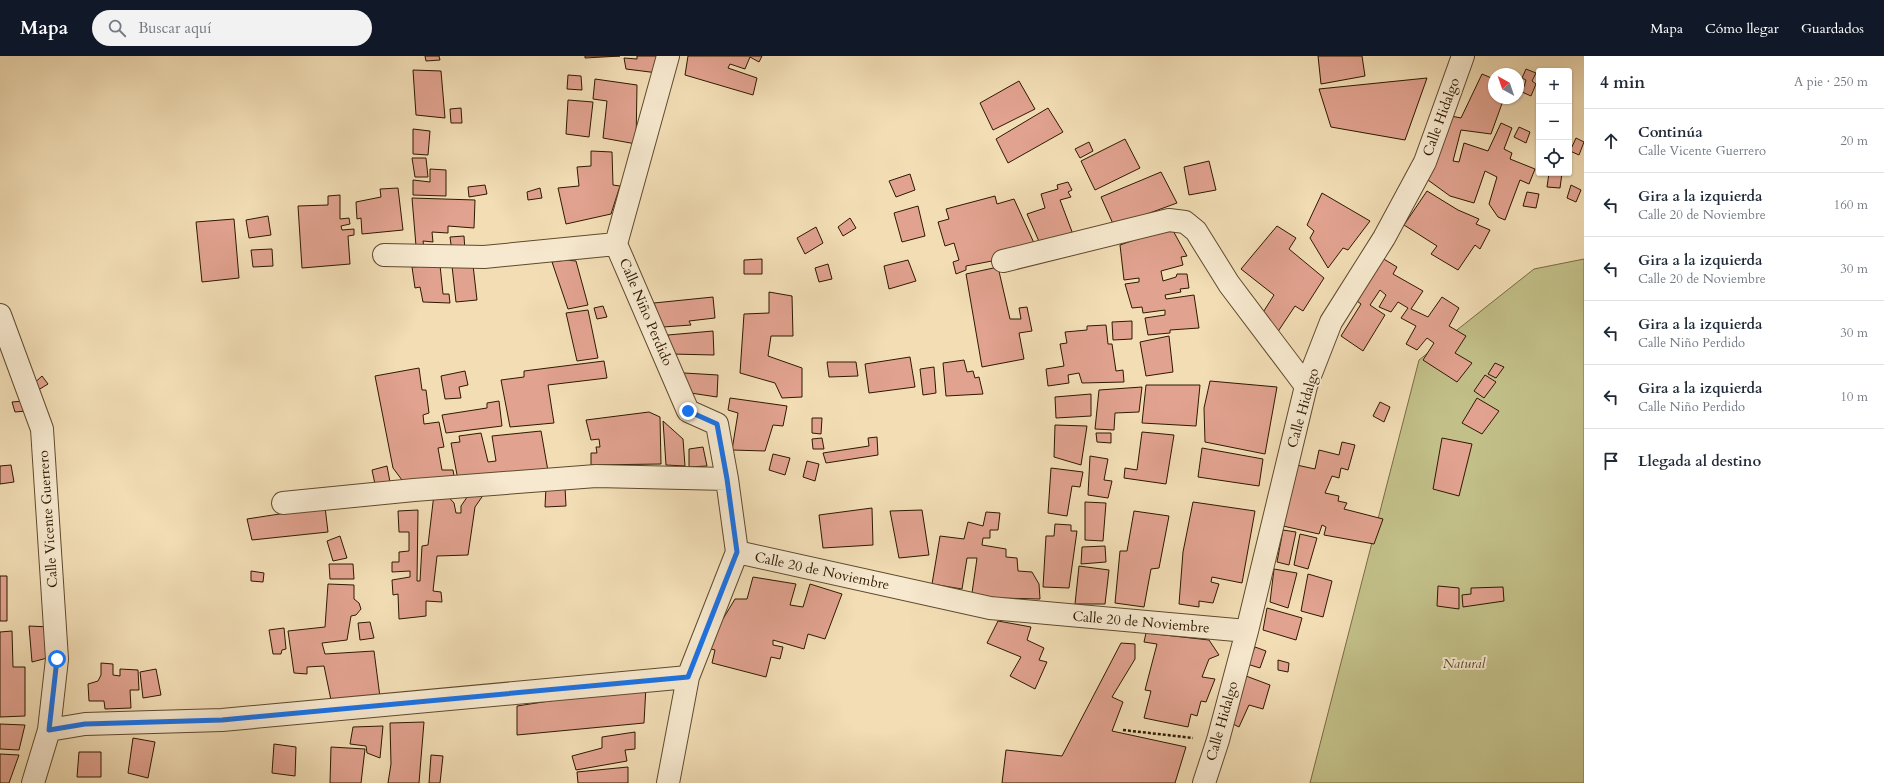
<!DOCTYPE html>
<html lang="es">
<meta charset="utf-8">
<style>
:root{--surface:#fff;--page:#f2f2f3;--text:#1f2937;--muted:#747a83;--line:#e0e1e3;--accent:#111827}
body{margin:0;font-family:Cardo,serif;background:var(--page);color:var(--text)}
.controls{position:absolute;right:12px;top:12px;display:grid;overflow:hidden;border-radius:4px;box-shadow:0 1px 3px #0004}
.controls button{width:36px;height:36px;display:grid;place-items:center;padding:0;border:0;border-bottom:1px solid var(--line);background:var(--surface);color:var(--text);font:20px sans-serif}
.compass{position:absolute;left:1488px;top:12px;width:36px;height:36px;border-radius:50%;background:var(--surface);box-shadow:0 1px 3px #0004;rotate:320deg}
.stop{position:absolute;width:12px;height:12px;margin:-9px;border:3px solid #1a73e8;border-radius:50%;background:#fff}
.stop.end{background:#1a73e8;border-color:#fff;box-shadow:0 1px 4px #0008}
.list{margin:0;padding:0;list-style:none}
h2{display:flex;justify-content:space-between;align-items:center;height:52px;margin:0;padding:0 16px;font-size:17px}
h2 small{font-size:13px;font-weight:400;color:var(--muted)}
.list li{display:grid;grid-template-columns:26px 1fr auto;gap:12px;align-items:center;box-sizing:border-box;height:64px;padding:0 16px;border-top:1px solid var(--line)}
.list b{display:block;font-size:15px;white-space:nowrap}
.list p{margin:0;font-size:13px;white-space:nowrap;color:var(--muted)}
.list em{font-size:13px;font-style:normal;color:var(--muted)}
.icon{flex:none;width:22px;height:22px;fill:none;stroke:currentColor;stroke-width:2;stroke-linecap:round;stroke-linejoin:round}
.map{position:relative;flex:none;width:1584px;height:727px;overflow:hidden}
header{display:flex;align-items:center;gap:24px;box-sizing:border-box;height:56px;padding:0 20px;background:var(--accent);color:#fff}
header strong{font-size:19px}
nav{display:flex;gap:22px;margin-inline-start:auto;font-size:14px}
.search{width:280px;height:36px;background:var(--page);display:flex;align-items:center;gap:10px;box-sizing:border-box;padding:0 14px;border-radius:22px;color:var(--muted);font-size:15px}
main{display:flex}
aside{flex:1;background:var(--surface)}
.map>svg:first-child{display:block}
.green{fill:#c2bf88;stroke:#786c44}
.building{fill:#e1a28f;stroke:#2e1900}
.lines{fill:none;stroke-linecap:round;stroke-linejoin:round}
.minor-casing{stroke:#5f4a2d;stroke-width:24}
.path{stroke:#2e1900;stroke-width:2.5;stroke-dasharray:3 2;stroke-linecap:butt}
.minor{stroke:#f7e9cf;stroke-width:22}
.route{stroke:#1a73e8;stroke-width:5}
.labels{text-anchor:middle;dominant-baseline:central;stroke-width:4;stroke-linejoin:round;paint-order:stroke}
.street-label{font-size:14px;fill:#2e1900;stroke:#f7e9cf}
.park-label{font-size:14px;font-style:italic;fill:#5a4b29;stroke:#f7e9cf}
</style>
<header>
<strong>Mapa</strong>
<div class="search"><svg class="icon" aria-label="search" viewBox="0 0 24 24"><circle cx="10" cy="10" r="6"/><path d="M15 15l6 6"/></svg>Buscar aquí</div>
<nav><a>Mapa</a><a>Cómo llegar</a><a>Guardados</a></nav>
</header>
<main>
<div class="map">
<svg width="1584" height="727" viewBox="0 0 1584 727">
<rect width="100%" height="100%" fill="#f2ddb5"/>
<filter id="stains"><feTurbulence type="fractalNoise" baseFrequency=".005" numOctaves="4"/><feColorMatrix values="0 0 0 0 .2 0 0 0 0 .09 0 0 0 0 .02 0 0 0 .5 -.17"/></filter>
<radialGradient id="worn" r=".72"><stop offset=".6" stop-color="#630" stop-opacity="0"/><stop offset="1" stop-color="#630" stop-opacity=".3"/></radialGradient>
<path class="green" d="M1584,203v524h-274l109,-423 115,-91z"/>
<path class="building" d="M425,0h14l1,4 -14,1z
M585,0h35l-35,2z
M637,0h22l-1,17 -32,-4 -2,-11 13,1z
M688,0h74l-3,6 -9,-5 -5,12 -15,-5 -2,4 29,10 -4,17 -68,-20z
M1318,0h44l3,20 -44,8z
M1526,13l10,4 -4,8 4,3 -5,12 -9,-4 -3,6 -1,-13 6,2 2,-7 -4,-2z
M413,14l28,1 4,47 -29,-3z
M1482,18l12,5v19h10l-13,36 -30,-4 -8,31 6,1 5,-19 24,8 13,-28 11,5 -8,21 8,4 -2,6 25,10 -6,15 -9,-4 -15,40 -7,-3 -9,-13 8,-27 -12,-6 -11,32 -24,-7 -22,-16 23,-64 10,2z
M568,19l13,1 1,14 -15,-1z
M1427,22l-22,62 -74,-13 -12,-38z
M595,23l42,6 -1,59 -33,-6 4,-37 -14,-2z
M1019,25l16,28 -42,21 -13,-27z
M568,44l25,2 -4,35 -23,-3z
M461,52l1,15h-11l-1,-14z
M1048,52l15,24 -55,31 -12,-24z
M1519,71l11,5 -4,11 -12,-6z
M413,73l17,2 -2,24 -15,-1z
M1576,82l8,4 -5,13 -9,-4z
M1125,83l15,29 -45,22 -14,-29z
M1089,86l4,9 -13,7 -5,-9z
M591,95l21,1 1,33 7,1 -9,28 -45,10 -8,-36 21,-2 -2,-19 14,-1z
M412,102h14l2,19h-13z
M1209,105l7,29 -27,5 -5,-28z
M430,113l16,1v26l-33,-1v-15l17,2z
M1161,116l16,31 -63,23 -13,-29z
M1549,117h13l-2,15 -13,-1z
M910,118l5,16 -19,7 -7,-16z
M1068,126l4,8 -4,2 3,5 -11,3 14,37 -33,9 -14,-32 18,-6 -4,-14 17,-5 -1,-4z
M485,129l2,9 -18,3 -1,-10z
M1571,129l10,5 -5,12 -9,-4z
M398,132l5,42 -41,4 -1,-16 -4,1 -1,-17 25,-5 -1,-8z
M540,132l2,10 -14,2 -1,-8z
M1427,135l31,19 21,9 -3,5 14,6 -10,19 -5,-4 -17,25 -27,-16 6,-8 -33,-21z
M1527,136l12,2 -3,14 -13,-2z
M1322,137l48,28 -22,29 -5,-2 -15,20 -18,-30 4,-7 -7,-6z
M340,139v24l9,-1 1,6 -9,2 1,4 12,-1v6l-6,1 2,28 -48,4 -4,-62 30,-1v-9z
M995,140l2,8 17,-5 20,44 -39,10 2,7 -31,6v4l-10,4 -3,-12 6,-2 -5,-17 -9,3 -7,-24 11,-3 -3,-10z
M412,142l63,2 -1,28 -26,-2v7l-16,-1 1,10 -10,-1 1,7 -8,-2z
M918,150l7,30 -23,6 -8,-29z
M268,160l3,19 -22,3 -3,-18z
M850,162l6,10 -13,8 -5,-9z
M234,163l5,59 -37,4 -6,-60z
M1277,170l19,12 -7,11 35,29 -21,33 -8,-5 -18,27 -15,-19 12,-19 -33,-26z
M816,171l7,16 -18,11 -8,-16z
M1171,171l16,29 -6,1 2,8 -22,6 2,10 13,-4 1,-3h10l2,14 -9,1 1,3 -16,3 1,4 28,-4 5,33 -29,2v3l-22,2 -3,-17 20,-3v-5l-22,3 -1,-6 -10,1 -7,-24 14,-2v-4l-15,2 -4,-35z
M464,180l1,15 -13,1 -2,-15z
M272,193l1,17 -20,1 -2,-17z
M1382,202l15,9 -4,7 30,17 -12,18 17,8 14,-20 17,11 -10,18 17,10 -11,17 17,10 -15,19 -34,-22 11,-17 -7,-5 -10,12 -11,-6 10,-18 -15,-8 7,-10 -10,-6 -7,10 -12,-5 7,-12 -6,-5 -10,15 15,10 -22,36 -22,-15 20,-32 -8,-6z
M762,203v15h-18v-14z
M566,204l10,1 12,44 -20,4 -16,-47z
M908,204l8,21 -27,8 -5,-23z
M828,208l4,15 -13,3 -4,-14z
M440,209l3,29h6l1,9 -27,-1 -3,-15 -5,1 -3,-21z
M473,209l4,35 -21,2 -4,-36z
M998,211l12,52h11l-2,-11 8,-1 5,24 -13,2 5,26 -42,8 -16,-93z
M769,236l23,4 1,40h-22l-3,20 34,12v29l-20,1 -7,-15 -35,-10 4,-59 25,-1z
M713,241l2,21 -26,3 2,4 -28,2 -9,-24z
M603,250l4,11 -10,2 -3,-11z
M588,254l10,48 -21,3 -11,-48z
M1132,265v18l-19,1 -1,-18z
M1106,269l2,19h4l4,27 7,-1 1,12 -42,1 -3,-10 -11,2 1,8 -21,3 -2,-17 18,-3 -4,-22 7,-1 -2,-11 22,-2v-4z
M713,275l1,24 -43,-1 -3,-19z
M1169,280l4,36 -27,4 -6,-34z
M910,301l5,30 -46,6 -4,-29z
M964,304l3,12 6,-1 2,7 4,-1 4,17 -37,2 -3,-33z
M604,305l3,17 -59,7 6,38 -44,4 -9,-47 23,-3v-6z
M827,306h29l2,14 -29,1z
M1495,307l9,4 -8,11 -8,-4z
M934,311l2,26 -13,2 -3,-26z
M419,312l3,22h4l3,23 -6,2 1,9 15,-2 5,25 -6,1 4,22h11l2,11 -46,2 -7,-3 -9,-12 -18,-92z
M465,315l3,14 -9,2 2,11 -16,1 -4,-23z
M684,317l34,2 -1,22 -33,-5z
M1485,319l11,7 -12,16 -10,-7z
M42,320l6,8 -13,8 -4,-6z
M1210,325l67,6 -12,67 -60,-12 -1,-34z
M1146,329h54l-4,41 -54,-3z
M1142,331l-3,25 -24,1 -1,17 -19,-1 4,-39z
M1091,338v22l-35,2 -1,-21z
M730,342l57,8 -4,20 -10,-1 -8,26 -33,-1 6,-37 -10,-3z
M1477,342l22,13 -17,23 -20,-11z
M24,345l3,10 -12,1 -3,-10z
M499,345l3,25 -56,7 -4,-18 45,-7v-5z
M1380,346l10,5 -6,15 -11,-6z
M649,356l11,5 1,47 -70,1v-12h6l-1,-6h4l-1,-8 -8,1 -5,-20z
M812,362h10l-1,16 -9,-1z
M663,365l20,18 2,27 -19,-1z
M1055,369l32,1 -6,39 -27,-8z
M541,375l7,40 -90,9 -7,-37 9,-1 -1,-6 22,-3 7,29 8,-1 -4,-25z
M1142,376l32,3 -8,49 -42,-6 1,-10 12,2z
M1096,377h15v10l-14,-1z
M877,381l1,18 -52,8 -3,-10 46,-7 -1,-8z
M822,382l2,11h-11l-1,-10z
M1442,382l30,6 -13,52 -26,-7z
M1342,386l13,3 -7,25 -7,-2 -2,10 -7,-2 -7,17 14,3 -1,5 9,2 -3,6 39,10 -9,25 -50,-9 2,-8 -4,-2 -3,9 -36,-8 9,-62 23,5 4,-19 20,5z
M703,391l4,19 -18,1v-18z
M1202,392l61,11 -4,27 -61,-9z
M773,398l17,4 -5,17 -16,-5z
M1090,400l18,3 -4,21 8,1 -4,17 -20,-3z
M807,405l12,3 -4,17 -12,-4z
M11,409l3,17 -14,2v-18z
M387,410l3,16 -15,2 -3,-14z
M1051,412l32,4 -3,15 -8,-1 -5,30 -19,-3z
M546,431h19l1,19 -21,1z
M472,434l12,4 -9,13 -7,48 -31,1 -4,35 8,1 1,10 -16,-1v15l-27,3 -1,-25 -5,1 -1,-15 18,-3v-6l-18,1v-10h7v-10l10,-1v-19h-10l-1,-21 20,-1 -1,71h3l2,-35 6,-1 6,-51 10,-2 10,11 2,10h5v-7z
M1085,446l21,1 -3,38 -18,-1z
M1193,446l62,9 -13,72 -30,-6 -1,5 8,2 -6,19 -14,-2v6l-20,-3 4,-52z
M325,451l3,25 -76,8 -5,-21z
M872,452l1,37 -50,3 -4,-33z
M922,454l7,45 -30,3 -9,-47z
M1134,455l35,5 -10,52 -8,1 -7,38 -29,-4 5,-52h7z
M986,456l14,1 -2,17h-8v8h-7l-1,7 24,4v8l11,1 1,13 14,1 7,12 1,15 -43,-1 -25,-5 5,-35h-10l-5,31 -30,-5 8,-48 24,3 4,-17 15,4z
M1055,468l16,1v6h6l-8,57 -26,-1 3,-51h8z
M1283,474l13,2 -7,33 -12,-3z
M1300,478l17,4 -9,31 -14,-4z
M340,480l7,22 -14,3 -6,-20z
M1105,490l1,16 -25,2 1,-17z
M329,508h24l1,15h-24z
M1079,510l30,4 -4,34h-30z
M1274,513l23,4 -9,35 -18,-6z
M251,515l13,2 -1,9 -12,-1z
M1308,518l24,7 -9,36 -22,-6z
M0,520h7v45h-7z
M753,521l43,7 -6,21 13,2 7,-23 32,10 -17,45 -17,-5 -4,15 -31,-9v5l10,2 -3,12 -9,-2 -5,20 -54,-14 3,-13 -8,-2 5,-11 23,-38h12z
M328,528l26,1v14l5,4 2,6 -5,6 -5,1 -4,24 -25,3 3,11 49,-3 6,46 -48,8 -8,-39 -17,1v7l-13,-1 -6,-42 37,-4z
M1438,530l21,2v21l-22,-3z
M1503,531l1,14 -41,6 -1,-12 9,-1v-6z
M1267,552l35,10 -6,22 -33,-10z
M998,565l33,6 -4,13 17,8 -5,12 8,2 -12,27 -25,-13 11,-19 -34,-14z
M370,566l4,16 -14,2 -2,-17z
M29,570l21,1 1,30 -19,5z
M284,572l2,21 -4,1 -1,4h-8l-4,-24z
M12,575l1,36h12v49l-25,1v-85z
M1146,577l63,7 10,15 -10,4 -7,18 13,2 -9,23 -5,-1 -4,15 -6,-2 -3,13 -44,-9 7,-27 -6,-1 12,-46 -13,-2z
M1121,587l14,1v15l-23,38 11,5 -11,29 74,16 -11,36h-173l4,-33 56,6z
M1255,591l11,4 -6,17 -13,-4z
M1278,604l11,3 -1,9 -10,-2z
M101,607l12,1v11l7,1v-7l18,1 1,20h-9l1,18 -26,1 -1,-8h-15l-1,-17 10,-3 3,-6z
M156,613l5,26 -18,3 -3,-26z
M1246,620l24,9 -7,24 -14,-4 -10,22 -12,-6z
M646,630l-2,37 -127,12v-29z
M424,666l-5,61h-31l3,-19 -1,-41z
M0,668l25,1 -6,25 -19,-1z
M383,670l-3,32 -13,-5 -1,-7 -16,-2 3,-17z
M635,676v17l-10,1 2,11 -51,9 -4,-14 30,-8v-11z
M133,682l22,4 -7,36 -20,-5z
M274,688l22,3 -1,29 -23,-3z
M331,691l34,2 -4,34h-31z
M79,696h22v25h-24z
M0,698l19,1 -10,28h-9z
M431,699l12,1 -3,27h-11z
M628,711v16h-50l-1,-11z"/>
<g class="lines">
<g class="minor-casing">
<path id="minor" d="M668,0l-52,188 72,167 29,13 10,55 10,73 -49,125 -20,106
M384,199l100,2 132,-13
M1003,205l166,-41 16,2 11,9 33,53 77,102
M0,259l42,114 15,230 -8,71 -16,53
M283,447l131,-13 182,-14 131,3
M737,496l253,56 257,23
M49,674l36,-6 137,-4 466,-43
M1204,727l14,-43 29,-109 59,-245 25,-64 53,-84 41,-76 38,-106"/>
</g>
<path class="path" d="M1123,674l70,8"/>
<use href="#minor" class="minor"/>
</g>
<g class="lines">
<path class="route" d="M57,603l-8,71 36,-6 137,-4 466,-43 49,-125 -10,-73 -10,-55 -29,-13"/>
</g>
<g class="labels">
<g class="street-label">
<text transform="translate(1441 61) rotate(-70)">Calle Hidalgo</text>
<text transform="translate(646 256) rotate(67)">Calle Niño Perdido</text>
<text transform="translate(1303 352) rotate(-74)">Calle Hidalgo</text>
<text transform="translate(48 463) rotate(-94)">Calle Vicente Guerrero</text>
<text transform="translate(822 515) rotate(12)">Calle 20 de Noviembre</text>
<text transform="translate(1141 566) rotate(5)">Calle 20 de Noviembre</text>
<text transform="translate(1222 665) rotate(-74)">Calle Hidalgo</text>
</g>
<g class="park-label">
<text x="1464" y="607">Natural</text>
</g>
</g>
<rect width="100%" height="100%" filter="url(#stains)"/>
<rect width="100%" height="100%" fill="url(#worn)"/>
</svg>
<div class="controls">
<button>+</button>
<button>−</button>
<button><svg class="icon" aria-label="locate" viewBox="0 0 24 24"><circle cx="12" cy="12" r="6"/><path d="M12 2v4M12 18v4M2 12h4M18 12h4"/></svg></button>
</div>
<svg class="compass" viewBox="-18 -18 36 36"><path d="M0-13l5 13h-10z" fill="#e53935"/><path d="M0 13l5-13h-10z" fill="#747a83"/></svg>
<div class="stop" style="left:57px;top:603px"></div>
<div class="stop end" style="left:688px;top:355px"></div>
</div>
<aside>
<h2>4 min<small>A pie · 250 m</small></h2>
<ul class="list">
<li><svg class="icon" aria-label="ahead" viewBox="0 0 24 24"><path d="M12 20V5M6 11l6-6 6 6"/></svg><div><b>Continúa</b><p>Calle Vicente Guerrero</p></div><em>20 m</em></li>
<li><svg class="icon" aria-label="left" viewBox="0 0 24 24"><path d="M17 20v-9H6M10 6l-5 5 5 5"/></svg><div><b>Gira a la izquierda</b><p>Calle 20 de Noviembre</p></div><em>160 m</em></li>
<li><svg class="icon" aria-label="left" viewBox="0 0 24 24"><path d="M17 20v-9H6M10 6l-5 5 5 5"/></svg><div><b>Gira a la izquierda</b><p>Calle 20 de Noviembre</p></div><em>30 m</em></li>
<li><svg class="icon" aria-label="left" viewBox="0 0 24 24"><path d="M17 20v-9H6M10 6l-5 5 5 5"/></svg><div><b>Gira a la izquierda</b><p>Calle Niño Perdido</p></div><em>30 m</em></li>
<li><svg class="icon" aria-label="left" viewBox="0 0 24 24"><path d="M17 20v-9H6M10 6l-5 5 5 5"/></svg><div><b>Gira a la izquierda</b><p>Calle Niño Perdido</p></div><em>10 m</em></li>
<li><svg class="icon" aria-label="arrive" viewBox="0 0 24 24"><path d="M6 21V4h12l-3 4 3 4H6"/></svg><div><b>Llegada al destino</b></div></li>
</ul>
</aside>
</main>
